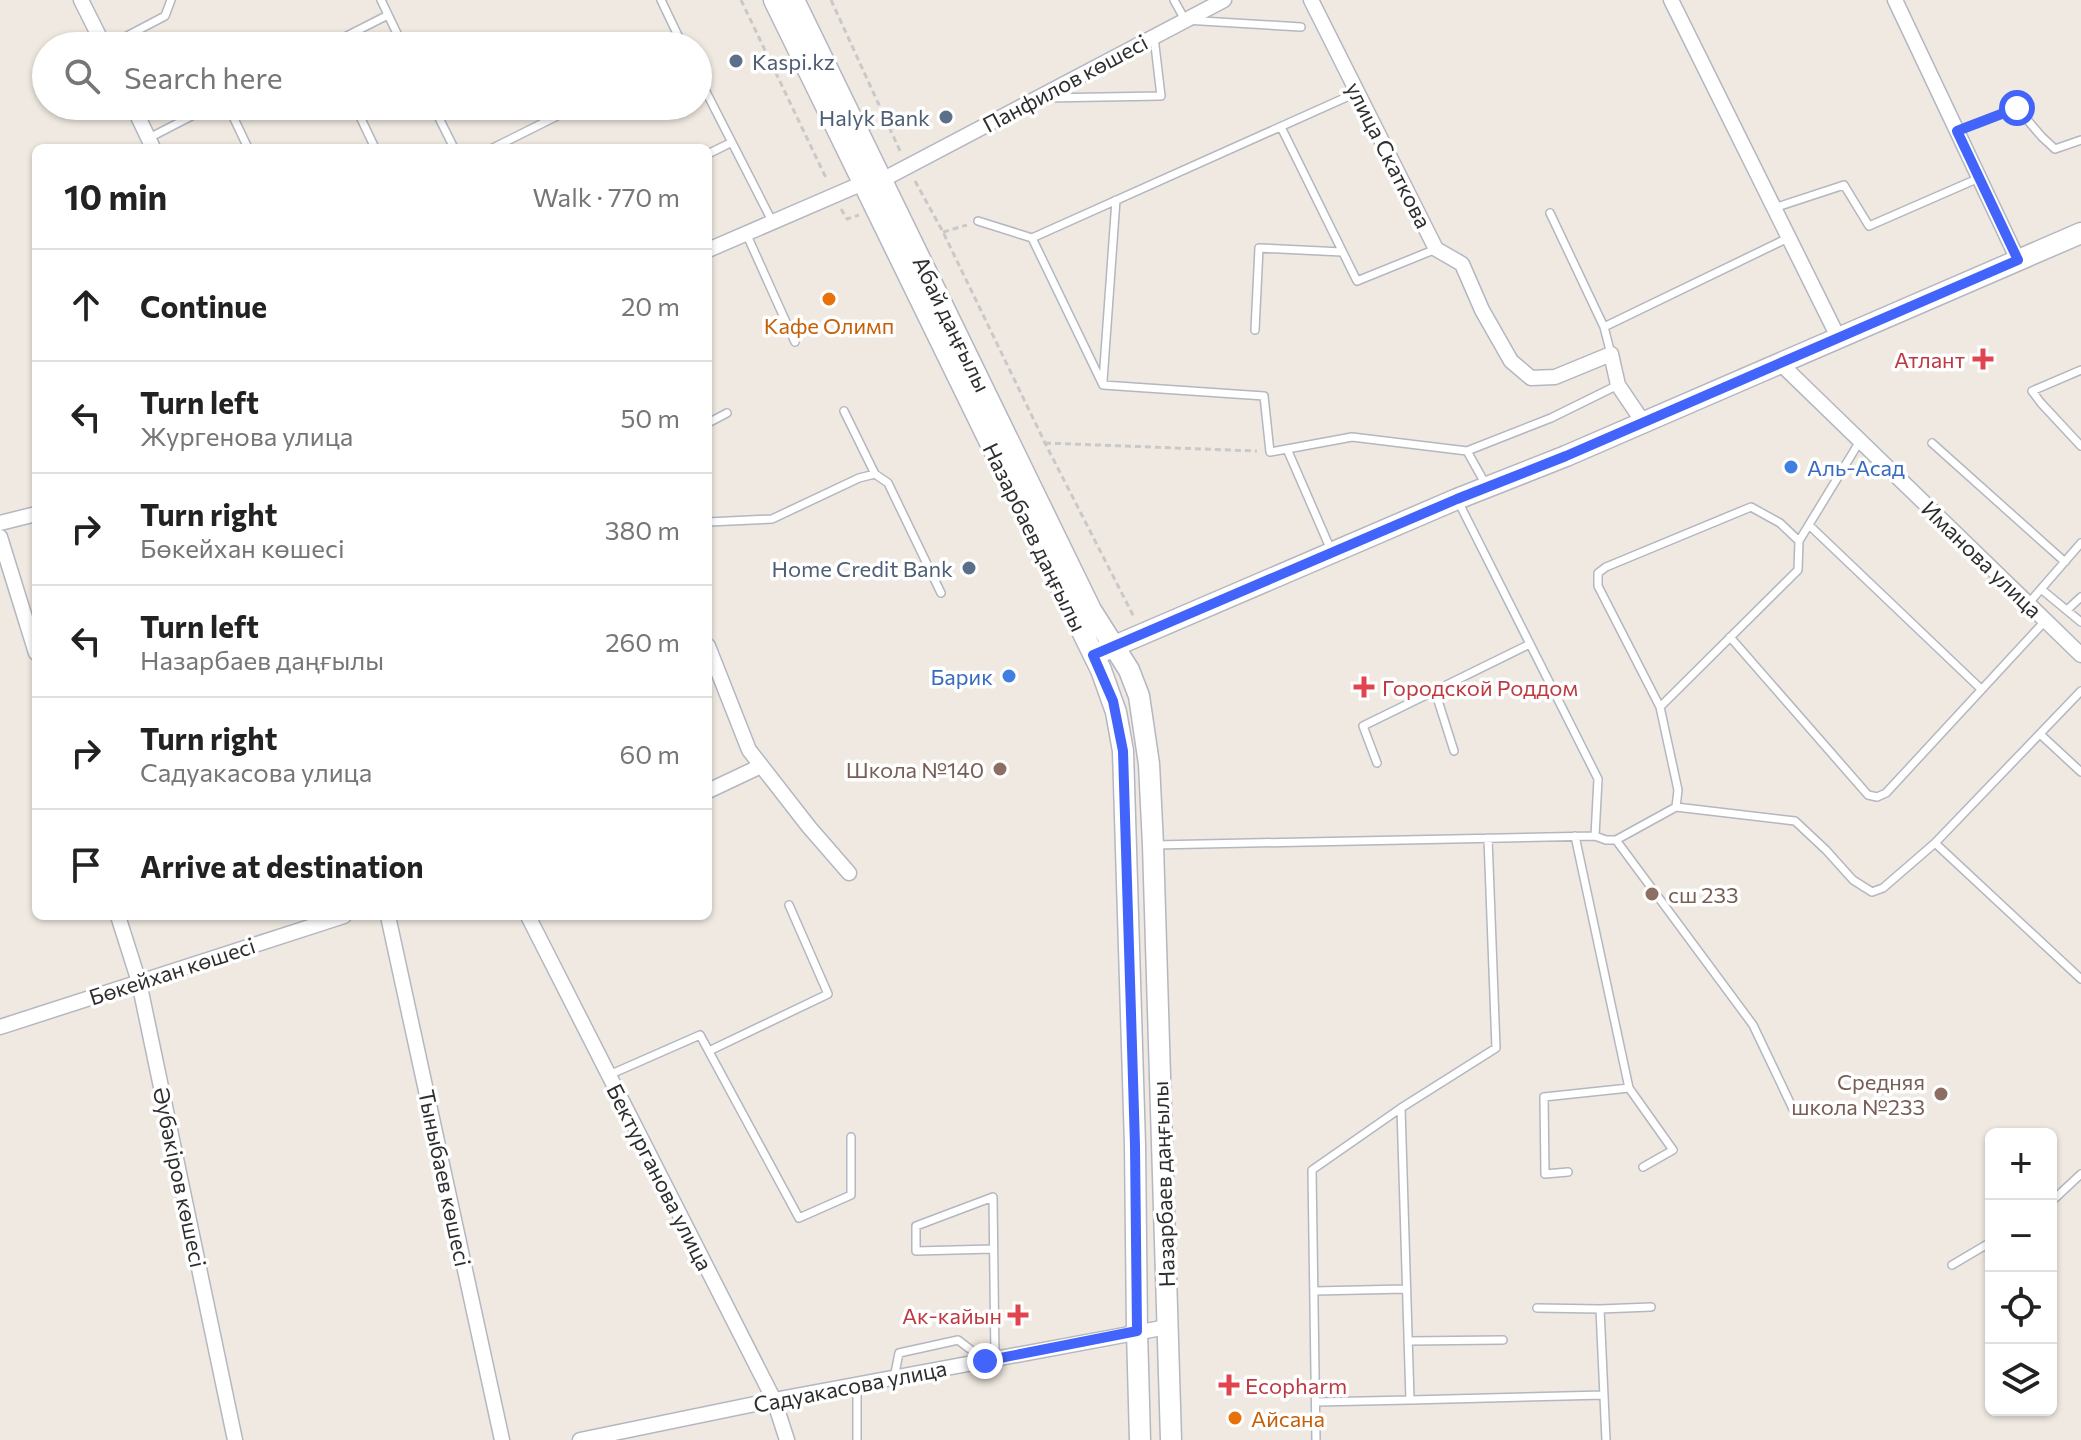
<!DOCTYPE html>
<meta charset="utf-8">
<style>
:root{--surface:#fff;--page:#f2f2f2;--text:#222;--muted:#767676;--line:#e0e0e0}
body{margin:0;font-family:Commissioner,sans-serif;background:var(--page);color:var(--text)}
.controls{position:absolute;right:24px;bottom:24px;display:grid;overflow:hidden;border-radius:12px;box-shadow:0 2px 6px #0004}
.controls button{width:72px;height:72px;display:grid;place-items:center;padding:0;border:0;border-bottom:2px solid var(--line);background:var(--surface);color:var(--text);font:40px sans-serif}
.stop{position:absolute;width:24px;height:24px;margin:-18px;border:6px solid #4264fb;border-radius:50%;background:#fff}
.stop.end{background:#4264fb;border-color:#fff;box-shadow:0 2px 8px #0008}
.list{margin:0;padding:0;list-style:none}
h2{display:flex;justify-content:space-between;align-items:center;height:104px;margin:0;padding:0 32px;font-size:34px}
h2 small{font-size:26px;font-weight:400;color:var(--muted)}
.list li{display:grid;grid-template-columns:52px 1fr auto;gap:24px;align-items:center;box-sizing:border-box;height:112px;padding:0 32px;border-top:2px solid var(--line)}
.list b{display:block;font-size:30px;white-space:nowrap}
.list p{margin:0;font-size:26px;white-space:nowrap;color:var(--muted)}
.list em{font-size:26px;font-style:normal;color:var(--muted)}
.icon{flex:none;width:44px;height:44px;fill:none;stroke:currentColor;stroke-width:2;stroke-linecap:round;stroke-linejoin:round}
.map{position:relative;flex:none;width:2081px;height:1440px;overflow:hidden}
.search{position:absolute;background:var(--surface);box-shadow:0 2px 6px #0004;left:32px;top:32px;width:680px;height:88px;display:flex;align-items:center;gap:20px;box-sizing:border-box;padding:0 28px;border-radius:44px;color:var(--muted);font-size:30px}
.panel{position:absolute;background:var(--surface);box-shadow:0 2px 6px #0004;left:32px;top:144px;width:680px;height:776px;border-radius:12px}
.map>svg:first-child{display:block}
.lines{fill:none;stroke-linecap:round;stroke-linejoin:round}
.lane-casing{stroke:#b4b7c1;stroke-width:10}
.street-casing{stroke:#b4b7c1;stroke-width:17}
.secondary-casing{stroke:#b4b7c1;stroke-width:23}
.path{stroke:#c9c9c9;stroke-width:3;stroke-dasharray:6 4;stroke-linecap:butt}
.lane{stroke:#fff;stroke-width:7}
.street{stroke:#fff;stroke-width:14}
.secondary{stroke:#fff;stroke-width:20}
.route{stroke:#4264fb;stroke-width:10}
.service-dot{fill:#5c6f8a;stroke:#fff;stroke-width:3}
.food-dot{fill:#e8710a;stroke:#fff;stroke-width:3}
.health-dot{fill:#e0444e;stroke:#fff;stroke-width:3}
.shop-dot{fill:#3f7fe0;stroke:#fff;stroke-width:3}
.education-dot{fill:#8d6e63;stroke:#fff;stroke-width:3}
.labels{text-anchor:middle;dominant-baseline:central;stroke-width:7;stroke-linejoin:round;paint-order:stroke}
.service-label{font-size:22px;fill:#4e5e75;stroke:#fff;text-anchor:end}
.street-label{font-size:22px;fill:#2e2e2e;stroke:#fff}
.food-label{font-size:22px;fill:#c56008;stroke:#fff}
.health-label{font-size:22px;fill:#be3a42;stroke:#fff;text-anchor:end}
.shop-label{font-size:22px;fill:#366cbe;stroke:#fff;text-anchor:start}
.education-label{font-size:22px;fill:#785e54;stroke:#fff;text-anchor:end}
</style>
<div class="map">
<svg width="2081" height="1440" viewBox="0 0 2081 1440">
<rect width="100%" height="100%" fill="#efe9e1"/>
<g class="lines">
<g class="lane-casing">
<path id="lane" d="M381,0l22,46
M661,0l22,46
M1174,0l11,20 116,7
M108,46l57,-30 6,-16
M327,46l61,-31
M698,76l74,145
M1044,98l117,-2 -7,-59
M228,106l20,42
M355,106l20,42
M433,106l21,42
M1281,127l76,154 79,-32
M1957,131l60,-23 25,29 13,12 26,-9
M149,138l62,-32
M493,148l84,-42
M708,154l22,-11
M1774,208l70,-23 25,41 110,-48
M1550,213l54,114
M978,221l54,17
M746,233l49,109
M1255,330l4,-82 83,4
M1611,354l-7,-27 184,-89
M2081,370l-49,21 9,12 40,43
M1103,381l13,-181
M844,411l31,63
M708,423l19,-10
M1932,443l133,119
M1287,449l65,-12 115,14 19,34
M1467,451l84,-33 67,-33
M708,522l64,-3 87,-41 16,-4 13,9 53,110
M1809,525l172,164
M1331,550l-44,-101 -17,3 -6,-56 -161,-11 -71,-147 326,-146
M2041,589l40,33
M2028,604l53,-61
M2067,610l14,-13
M1730,637l138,158 9,2 9,-4 159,-172
M1435,691l19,60
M1660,707l-62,-121v-13l8,-6 145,-60 29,16 19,18
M2040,734l41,38
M1377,763l-14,-37 167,-82
M1676,807l119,14 31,29 27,30 19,12 11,-4 52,-45 146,-152
M1575,836l54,252 44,62 -30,17
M1595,836l11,4h10l60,-33 2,-17 -18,-83 138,-137 1,-29 61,-100
M1616,840l137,185 40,84
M1935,843l146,136
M1155,845l440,-9 3,-57 -140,-278
M709,1051l119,-57 -39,-89
M609,1075l91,-40 99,183 52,-23v-58
M1568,1172l-23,2 -1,-77 85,-9
M2051,1202l30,-28
M993,1249l-77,2v-25l77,-29 2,162
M1952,1265l39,-23
M1314,1291l92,-2
M1537,1308l63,1 6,131
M1600,1309l51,-2
M1408,1341l95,-1
M894,1378l5,-25 59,-13 25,19
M857,1385v55
M1410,1400l194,-5
M1316,1402l94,-2 -9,-292
M1316,1440l-4,-270 89,-62 95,-60 -8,-210"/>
</g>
<g class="street-casing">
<path id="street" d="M81,0l23,46
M1311,0l125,249 26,15 20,46 29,51 20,17 24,-1 56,-23 7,31 25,37
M1671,0l167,337
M1895,0l123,260
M133,106l20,42
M882,180l342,-180
M708,250l155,-67
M1780,363l301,292
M0,523l36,-9
M0,537l36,116
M708,646l41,104 60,77 40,46
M708,791l53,-25
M118,916l21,66 96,458
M388,916l114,524
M528,916l246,484 13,40
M0,1027l344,-111
M580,1440l194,-40 393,-73"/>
</g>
<g class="secondary-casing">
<path id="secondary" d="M774,0l327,670 15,42 7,39 12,394 2,186 3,109
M794,0l297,610 38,60 10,26 10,68 4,81 18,595
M1103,651l354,-152 109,-43 515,-223"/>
</g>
<path class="path" d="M741,0l86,180
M831,0l70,153
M915,181l28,51 102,211 89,174
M841,209l6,10 12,-4
M943,232l24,-7
M1045,443l212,8"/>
<use href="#lane" class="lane"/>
<use href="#street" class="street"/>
<use href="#secondary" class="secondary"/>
</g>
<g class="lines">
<path class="route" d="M985,1361l152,-30 -2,-186 -12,-394 -10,-50 -20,-46 364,-156 109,-43 452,-196 -61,-129 60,-23"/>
</g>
<g class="service-dot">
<circle cx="736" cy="61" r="8"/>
<circle cx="946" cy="117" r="8"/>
<circle cx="969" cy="568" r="8"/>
</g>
<g class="food-dot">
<circle cx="829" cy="299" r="8"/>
<circle cx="1235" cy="1418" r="8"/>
</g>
<g class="health-dot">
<path d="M1979 347h8v8h8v8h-8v8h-8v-8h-8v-8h8z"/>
<path d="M1360 675h8v8h8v8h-8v8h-8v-8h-8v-8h8z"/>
<path d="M1014 1303h8v8h8v8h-8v8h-8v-8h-8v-8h8z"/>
<path d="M1225 1373h8v8h8v8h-8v8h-8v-8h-8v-8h8z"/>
</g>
<g class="shop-dot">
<circle cx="1791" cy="467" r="8"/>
<circle cx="1009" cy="676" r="8"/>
</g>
<g class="education-dot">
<circle cx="1000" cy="769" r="8"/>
<circle cx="1652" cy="894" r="8"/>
<circle cx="1941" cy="1094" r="8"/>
</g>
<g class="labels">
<g class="service-label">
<text x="752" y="61" text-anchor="start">Kaspi.kz</text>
<text x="930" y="117">Halyk Bank</text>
<text x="953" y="568">Home Credit Bank</text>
</g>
<g class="street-label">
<text transform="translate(1065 83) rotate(-28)">Панфилов көшесі</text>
<text transform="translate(1389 155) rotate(63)">улица Скаткова</text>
<text transform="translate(952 324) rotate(64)">Абай даңғылы</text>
<text transform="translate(1035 537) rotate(64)">Назарбаев даңғылы</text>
<text transform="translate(1982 559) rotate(44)">Иманова улица</text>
<text transform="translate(172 971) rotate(-18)">Бөкейхан көшесі</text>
<text transform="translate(180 1177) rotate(78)">Әубәкіров көшесі</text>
<text transform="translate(660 1177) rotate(63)">Бектурганова улица</text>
<text transform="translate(445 1178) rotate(78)">Тыныбаев көшесі</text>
<text transform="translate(1163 1184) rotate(-92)">Назарбаев даңғылы</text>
<text transform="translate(850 1386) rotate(-11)">Садуакасова улица</text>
</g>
<g class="food-label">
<text x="829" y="325">Кафе Олимп</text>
<text x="1251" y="1418" text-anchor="start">Айсана</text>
</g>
<g class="health-label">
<text x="1965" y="359">Атлант</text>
<text x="1382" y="687" text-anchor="start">Городской Роддом</text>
<text x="1002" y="1315">Ак-кайын</text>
<text x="1245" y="1385" text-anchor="start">Ecopharm</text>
</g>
<g class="shop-label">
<text x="1807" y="467">Аль-Асад</text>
<text x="993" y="676" text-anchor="end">Барик</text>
</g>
<g class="education-label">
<text x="984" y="769">Школа №140</text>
<text x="1668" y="894" text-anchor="start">сш 233</text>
<text x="1925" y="1081">Средняя<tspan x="1925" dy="25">школа №233</tspan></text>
</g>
</g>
</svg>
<div class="controls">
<button>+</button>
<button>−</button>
<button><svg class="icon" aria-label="locate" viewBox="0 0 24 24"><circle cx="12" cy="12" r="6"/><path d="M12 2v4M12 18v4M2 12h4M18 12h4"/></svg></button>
<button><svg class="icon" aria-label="layers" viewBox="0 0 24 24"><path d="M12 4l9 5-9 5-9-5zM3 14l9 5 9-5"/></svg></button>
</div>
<div class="stop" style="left:2017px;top:108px"></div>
<div class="stop end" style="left:985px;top:1361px"></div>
<div class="search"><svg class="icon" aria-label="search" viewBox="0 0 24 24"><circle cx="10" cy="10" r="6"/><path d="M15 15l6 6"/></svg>Search here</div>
<section class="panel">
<h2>10 min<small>Walk · 770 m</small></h2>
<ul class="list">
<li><svg class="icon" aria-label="ahead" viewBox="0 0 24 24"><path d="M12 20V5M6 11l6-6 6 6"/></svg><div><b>Continue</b></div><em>20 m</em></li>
<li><svg class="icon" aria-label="left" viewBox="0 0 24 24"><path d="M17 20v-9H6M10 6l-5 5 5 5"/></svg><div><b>Turn left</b><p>Жургенова улица</p></div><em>50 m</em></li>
<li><svg class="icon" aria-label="right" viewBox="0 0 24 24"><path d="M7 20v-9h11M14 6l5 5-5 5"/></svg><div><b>Turn right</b><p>Бөкейхан көшесі</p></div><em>380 m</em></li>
<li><svg class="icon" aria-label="left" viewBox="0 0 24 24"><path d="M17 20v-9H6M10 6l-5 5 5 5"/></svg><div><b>Turn left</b><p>Назарбаев даңғылы</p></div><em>260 m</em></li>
<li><svg class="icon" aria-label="right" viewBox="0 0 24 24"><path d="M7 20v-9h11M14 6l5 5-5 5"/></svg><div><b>Turn right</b><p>Садуакасова улица</p></div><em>60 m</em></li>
<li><svg class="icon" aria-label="arrive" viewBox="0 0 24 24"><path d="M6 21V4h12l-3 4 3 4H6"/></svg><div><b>Arrive at destination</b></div></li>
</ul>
</section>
</div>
